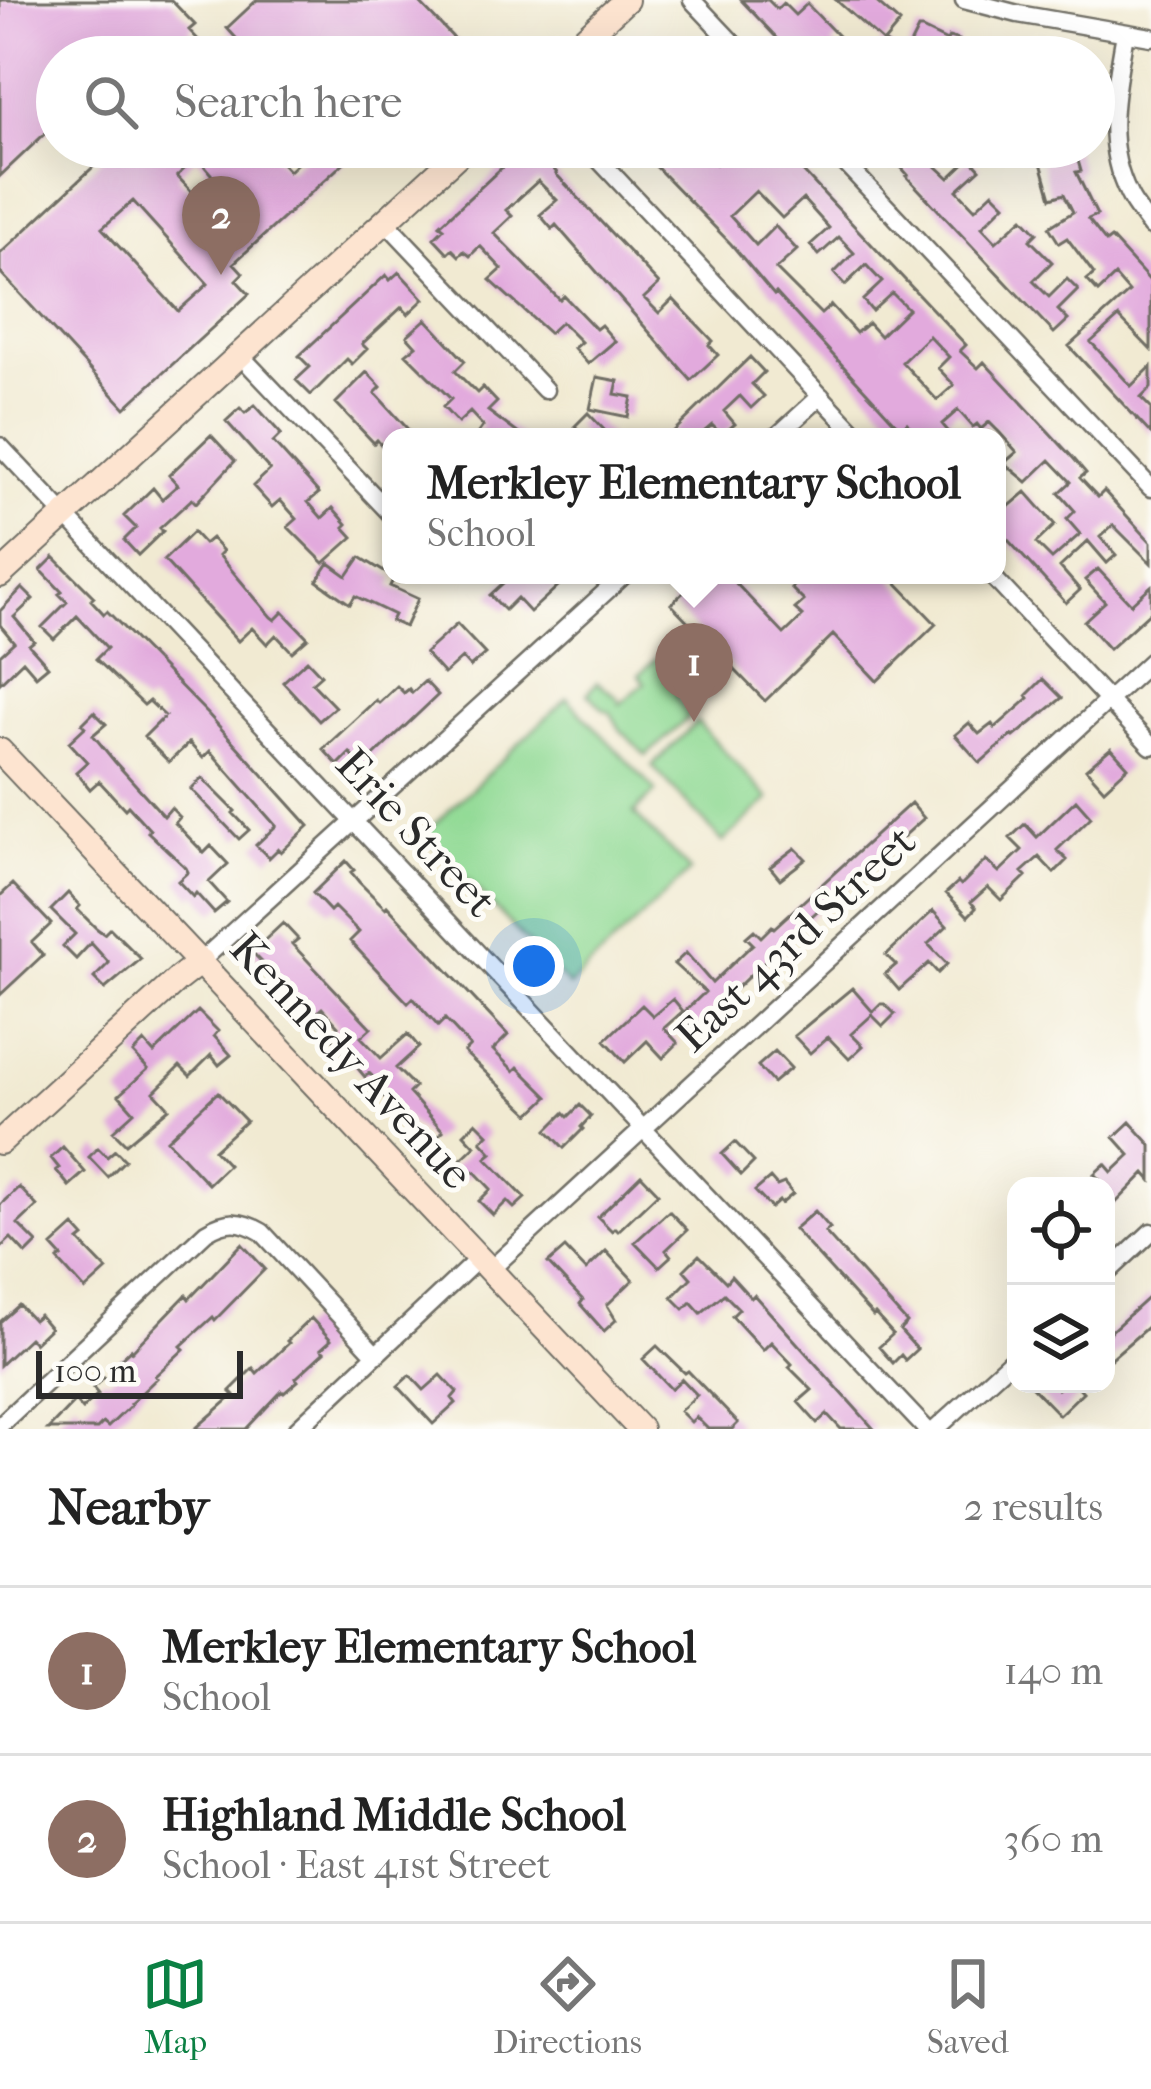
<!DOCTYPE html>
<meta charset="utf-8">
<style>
:root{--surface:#fff;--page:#f2f2f2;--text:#222;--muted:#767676;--line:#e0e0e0;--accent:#0b8043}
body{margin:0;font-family:"IM FELL French Canon",serif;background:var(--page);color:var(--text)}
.controls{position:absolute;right:36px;bottom:36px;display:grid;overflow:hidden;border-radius:24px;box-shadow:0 12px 48px #0002}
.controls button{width:108px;height:108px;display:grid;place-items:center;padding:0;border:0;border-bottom:3px solid var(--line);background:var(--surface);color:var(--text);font:60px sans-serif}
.scale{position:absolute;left:36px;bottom:30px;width:207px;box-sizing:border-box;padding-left:12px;border:6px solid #2b2b2b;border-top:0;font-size:33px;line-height:42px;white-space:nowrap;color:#2b2b2b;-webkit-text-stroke:9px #fdfcf7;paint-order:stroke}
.you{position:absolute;left:534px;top:966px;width:42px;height:42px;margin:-30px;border:9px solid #fff;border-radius:50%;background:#1a73e8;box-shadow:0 0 0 18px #1a73e833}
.badge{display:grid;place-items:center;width:78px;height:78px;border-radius:50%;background:var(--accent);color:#fff;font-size:39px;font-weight:700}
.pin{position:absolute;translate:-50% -99px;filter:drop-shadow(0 3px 6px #0008)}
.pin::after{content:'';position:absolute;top:63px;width:42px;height:36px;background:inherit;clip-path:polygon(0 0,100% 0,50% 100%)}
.popup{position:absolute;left:382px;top:428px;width:624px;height:156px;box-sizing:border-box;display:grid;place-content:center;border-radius:24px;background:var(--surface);filter:drop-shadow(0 3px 9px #0005);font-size:39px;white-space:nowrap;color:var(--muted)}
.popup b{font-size:45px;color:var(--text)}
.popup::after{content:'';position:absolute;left:50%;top:100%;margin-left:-24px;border:24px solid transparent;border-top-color:var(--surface)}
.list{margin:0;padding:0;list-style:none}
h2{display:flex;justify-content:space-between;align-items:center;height:156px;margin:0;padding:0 48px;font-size:51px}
h2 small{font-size:39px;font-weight:400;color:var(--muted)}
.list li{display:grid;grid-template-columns:78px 1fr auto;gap:36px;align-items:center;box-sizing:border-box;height:168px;padding:0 48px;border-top:3px solid var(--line)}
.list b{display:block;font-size:45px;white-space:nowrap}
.list p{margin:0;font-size:39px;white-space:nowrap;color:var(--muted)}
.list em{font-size:39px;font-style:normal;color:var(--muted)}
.icon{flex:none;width:66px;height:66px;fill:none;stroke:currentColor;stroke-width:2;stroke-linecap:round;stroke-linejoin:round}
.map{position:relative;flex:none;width:1151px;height:1429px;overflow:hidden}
.search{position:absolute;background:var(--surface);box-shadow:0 12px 48px #0002;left:36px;right:36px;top:36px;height:132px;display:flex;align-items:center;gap:30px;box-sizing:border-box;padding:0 42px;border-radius:66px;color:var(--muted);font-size:45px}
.sheet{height:492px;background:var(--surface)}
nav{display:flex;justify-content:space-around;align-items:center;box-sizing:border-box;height:168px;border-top:3px solid var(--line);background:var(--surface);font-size:33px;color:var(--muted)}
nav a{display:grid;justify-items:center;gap:6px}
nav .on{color:var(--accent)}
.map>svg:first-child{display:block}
.green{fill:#92da95;stroke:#5e8260;stroke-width:3}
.building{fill:#e2aadd;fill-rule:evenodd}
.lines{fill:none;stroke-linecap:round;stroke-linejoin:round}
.street-casing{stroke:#706e65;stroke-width:21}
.secondary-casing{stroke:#706e65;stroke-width:28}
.street{stroke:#fff;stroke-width:16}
.secondary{stroke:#fde4d0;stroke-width:24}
.labels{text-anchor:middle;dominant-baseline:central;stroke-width:10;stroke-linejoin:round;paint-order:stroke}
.street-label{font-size:45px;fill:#2b2b2b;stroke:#fdfcf7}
</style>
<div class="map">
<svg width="1151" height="1429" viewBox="0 0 1151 1429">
<rect width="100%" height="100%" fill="#fdfcf7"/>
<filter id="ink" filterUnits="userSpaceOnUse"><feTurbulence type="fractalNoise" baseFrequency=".00833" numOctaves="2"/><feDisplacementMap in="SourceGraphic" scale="24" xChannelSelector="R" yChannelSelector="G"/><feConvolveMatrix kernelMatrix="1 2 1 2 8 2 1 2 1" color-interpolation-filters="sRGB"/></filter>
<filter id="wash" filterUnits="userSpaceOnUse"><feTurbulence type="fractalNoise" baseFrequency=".004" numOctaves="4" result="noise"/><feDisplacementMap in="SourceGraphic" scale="48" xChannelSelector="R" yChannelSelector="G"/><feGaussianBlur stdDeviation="2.7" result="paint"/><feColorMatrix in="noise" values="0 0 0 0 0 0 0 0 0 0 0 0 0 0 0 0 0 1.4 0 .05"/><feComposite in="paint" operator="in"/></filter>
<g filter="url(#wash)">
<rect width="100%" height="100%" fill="#f1ead2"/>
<path class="green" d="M661,654l16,17 -5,5 10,15 -6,6 14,19 -44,40 -26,-27 -9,-16 -8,-4 -15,-16 9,-11 19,14 4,8 25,-21 -6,-8z
M567,698l89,93 -22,22 56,58 -121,115 -145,-152z
M697,722l72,77 -46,43 -71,-76z"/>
<g id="blocks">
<path class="building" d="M0,0h171l24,25 -6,5 20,21 -6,6h-146v65l-57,54z
M257,0h160l49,51 -7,6h-225l10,-10 -17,-19z
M741,0h27l9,9 6,-6 12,12 12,-11 32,33 -7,7 12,13h-49z
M836,0h38l26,23 -16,19 21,13 13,-26h4l25,12 2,-4 10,3 -2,5 30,10 -1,2h-114l11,-15z
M98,147h169l22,24 26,-24h46l-127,116 9,10 -7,7 13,14 -124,114 -125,-136v-18l106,-99zM197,157l22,27 27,25 -20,19 -49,-52zM133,201l75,83 -30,27 -76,-83z
M524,147h28l9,9 -10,10 6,7 -1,1 103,110 -15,14 15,15 14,-14 40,42 -4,4 9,10 -27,25 -135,-155 -4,4 -12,-14 17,-15 -19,-19 -32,29 6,6 -18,17 66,67 4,-4 32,33 5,-4 14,16 -27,23 -14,-16 7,-6 -20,-20 -12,11 -59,-53 12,-11 -22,-23 -10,10 -6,-5 -5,5 -7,-7 -4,4 -14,-15 10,-10 -4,-3z
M637,147h63l16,17 18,-17h46l186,198 -6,6 18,17 6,-6 90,97 12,14 -6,5 18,19 6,-6 47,51v21l-38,-38 -13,12 16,18 -9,8 -19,-22 -28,26 20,23 -14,13 -69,-75v-29l9,10 20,-17 29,33 -19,18 16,16 28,-25 -13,-15 8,-8 -16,-18 12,-11 -21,-22 -23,22 -23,-19 13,-11 -17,-19 -11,-11 -8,7 -4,-5 -4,3 -15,-17 -16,14 11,13h-33l-13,-14 -6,6 -125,-136 -2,2 -43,-51zM756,191l26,27 21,-19 26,29 -19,17 9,10 20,-18 15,16 -20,20 11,12 21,-20 16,17 -19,18 9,11 20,-18 16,16 -28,27 -12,-13 -12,10 -25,-28 -10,9 -45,-45 21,-19 -22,-24 -19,19 -26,-29zM929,336l20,21 -11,11 16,17 -17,15 -35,-38z
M883,147h68l-17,17 15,14 21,-20 10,11 -23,21 18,19 18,-17 12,12 -23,23 14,15 27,-24 14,15 -7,7 22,22 -19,19 16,16 18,-18 11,11 -20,20 10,10 -14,13 -148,-157 2,-1z
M1023,147h51l7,24 -5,1 21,43 -9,4 18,23 5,-4 40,44v68l-32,-33 -28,25 40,44 20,-19v21l-10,10 10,10v26l-82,-88 60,-54 -14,-16 -17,16 -11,-12 7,-6 -27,-36 -8,5 -10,-16 24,-15 -9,-18 -13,4 -11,-39 -16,1z
M399,272l25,27 -16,15 -6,-7 -40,37 5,5 -15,15 -5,-5 -36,36 -15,-15 14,-13 -11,-11 87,-81 4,5z
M426,319l39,42 -10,10 22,22 6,-6 14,15 -9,9 35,26h-48l8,-11 -13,-14 -12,11 -15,-16 8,-8 -45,-45 10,-8 -9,-10z
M750,357l14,15 -12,12 12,12 -13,12 -11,-12 -16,15 11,13 -13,11 -10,-10 -14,12h-30z
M367,372l14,15 -6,6 40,44h-24v19l-14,-16 -3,3 -38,-40z
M597,377l21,4 -3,13 17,3 -4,20 -38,-8z
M255,405l26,29 -8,8 46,51 -11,9 14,16 11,-10 14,16 -3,3 9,10 -29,26 -36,-36 9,-8 -17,-19 -8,7 -19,-21 17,-16 -44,-49 14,-13 5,5z
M588,413l23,24h-26l-10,-11z
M211,435l24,26 -39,42 -4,-4 -32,29 3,3 -25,24 -14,-15 12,-12 -12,-12 29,-28 9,11 16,-14 -9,-10z
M193,532l11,12 7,-6 12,13 -4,4 52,62 4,3 8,-8 25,26 -16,14 -16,-17 -9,9 -15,-16 -14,13 -74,-81z
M54,557l40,40 -3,3 13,14 3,-3 13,13 88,90 101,112 -28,26 -3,-3 -9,9 -13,-13 20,-19 -66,-75 -7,7 -14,-15 -20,19 -25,-25 21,-21 -16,-15 -5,4 -48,-46 11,-11 -30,-32 -23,23 -12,-12 25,-25 -8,-8 3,-2 -21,-22z
M360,557l34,21 -4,8 28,13 -13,28 -14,-6 3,-6 -39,-19 -5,8 -33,-23 12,-18 18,13z
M1098,569l33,35 20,-18v25l-42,38 -25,-28 21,-19 -20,-22z
M512,575h58l-40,37 -13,-14 -12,12 -15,-15z
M702,575h26l56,59 19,-18 -8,-7 9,-8 -13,-13 13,-13h85l47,49 -59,57 -44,-46 -68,66 -94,-97z
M22,588l11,11 -19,18 20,24 -5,4 19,21 -12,10 -13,-15 -23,22v-28l14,-13 -14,-17v-14z
M457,624l28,30 -15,13 -8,-9 -18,16 -19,-21z
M307,660l14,15 -9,8 23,24 -16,14 -36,-39z
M1043,679l19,19 -48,39 -2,-2 -32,28 -25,-28 14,-12 10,11 13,-10 3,4 34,-30 -2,-3z
M425,681l13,14 -76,72 -12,-14 -12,12 -15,-16 53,-49 3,3 18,-17 7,7 5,-4 3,4z
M94,712l12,12 -13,11 22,27 49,54 7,-8 9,9 -5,6 29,30 7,-7 17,18 -19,18 18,20 -13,11 -18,-20 -3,4 -15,-16 10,-9 -2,-4 -38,-36 2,-2 -22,-24 -3,3 -26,-28 -9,8 -14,-17 11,-10 -18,-20 16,-15 -3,-3z
M1111,748l17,19 -24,22 -18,-20z
M202,778l33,33 -2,2 16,17 -10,9 -48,-50z
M1076,800l15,17 -34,33 10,10 -13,13 -15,-16 -17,15 4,4 -25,24 -13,-13 -17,15 5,6 -8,8 -22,-23 12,-11 3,3 25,-25 13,12 23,-22 -12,-12 15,-14 12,13z
M911,803l13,15 -93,84 -2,-2 -31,29 -104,100 -13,-14 24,-23 -31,-28 12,-11 26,30 41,-39 -7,-7 8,-7 7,7 11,-11 2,2z
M795,848l11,11 -26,20 -10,-12z
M346,861l8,9 -3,2 8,10 26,26 2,-2 121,129 -15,15 21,21 4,-4 30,30 -18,17 -66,-62 6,-6 -25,-27 -7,7 -25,-28 -5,5 -58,-62 9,-9 -25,-25 -4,4 -17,-18z
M13,884l38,40 -19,18 11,13 -43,40v-99z
M68,893l12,13 -3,3 19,19 8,6 6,-6 31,31 -36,30 -11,-11 15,-15 -18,-20 -15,16 -13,-13 12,-12 -24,-24z
M933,911l14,15 -19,18 19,20 -9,9 -9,-10 -30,27 -14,-16 11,-9 -10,-10z
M283,923l15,16 -6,5 79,84 -10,9 20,21 27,-24 11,13 -23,21 19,19 -6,6 34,38 -12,11 -51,-49 5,-5 -16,-15 -4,4 -36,-43 9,-8 -16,-18 -11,9 -10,-15 -49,-50z
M852,988l21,24 8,-8h4l10,10 -12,12 -11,-11 -21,19 12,12 -14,13 -21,-22 -18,16 -16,-17z
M673,999l10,12 -19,17 14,15 -15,15 -16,-17 -22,21 -20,-22 37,-35 11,11z
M198,1011l20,20 -4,5 17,19 -12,10 -8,-10 -21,21 -10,-10 -26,26 15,16 -43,36 -13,-13 21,-19 -15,-17 29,-26 -15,-16 11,-11 10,11z
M775,1051l16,17 -18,15 -15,-17z
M218,1092l28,29 -32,29 14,15 -20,19 -41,-44z
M580,1105l11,11 -10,11 2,2 -19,19 -17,-18 17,-17 4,4z
M476,1122l12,12 -7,7 11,12 -6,5 39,40 -11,10 -7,-7 -14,14 -14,-14 12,-12 -17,-18 -9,8 -12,-12 22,-21 -11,-12z
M1130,1122l21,23v35l-6,-7 -39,40v-27h-15l8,-7 -5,-5 11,-10 7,8 18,-17 -16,-18z
M735,1142l19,20 -13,13 -19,-21z
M63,1147l22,25 -16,14 -13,-16 3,-2 -8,-10z
M98,1148l9,9 8,-7 10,10 -17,17 -19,-20z
M641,1175l17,18 -40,38 -3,-3 -3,3 -14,-14z
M770,1178l7,8 7,-3 9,11 -12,10 -2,-3 -8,7 -16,-17z
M19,1187l18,19 -19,18 19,19 -11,11 -15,-16 -11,10v-43z
M669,1211l18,19 -21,20 5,6 -12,11 -24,-25z
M815,1211l15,17 -5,4 82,91 -7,7 17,19 -12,11 -4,-5 -8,8 -14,-16 14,-13 -18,-20 -2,2 -79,-87z
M74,1226l10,11 -5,4 28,29 -22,20 -27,-30 4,-3 -10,-11z
M242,1244l23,25 -50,51 -2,-3 -32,29 3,3 -29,27 2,2 -27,26 1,1 -23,22 -5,-4 -6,6h-49l27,-28 7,8 16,-15 -5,-6 11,-11 4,4 17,-15 -6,-6 12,-11 1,2 54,-56 3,4z
M565,1248l21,22 20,-19 27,29 -26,25 9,15 -12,11 -24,-27 3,-4 -35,-37z
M699,1255l27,27 5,-6 20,22 3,-3 120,134h-33l-14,-15 -10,9 -19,-21 14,-12 -23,-23 3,-3 -21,-22 -8,8 -31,-34 7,-7 -15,-15 -23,19 -10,-11 -7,7 -12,-12 19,-19 -7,-8z
M1151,1295v29l-45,39v-27z
M19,1305l14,15 6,-5 11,13 -16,15 -5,-5 -29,27v-43z
M311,1318l20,22 -10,9 3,3 -28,26 2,3 -14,12 -2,-2 -36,38h-51l39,-34 -4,-4 23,-23 4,5 32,-30 -2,-2z
M657,1346l28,27 3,-2 50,52 -6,6h-24l-12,-12 -5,5 -11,-11 17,-16 -15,-16 -11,10 -28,-30z
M410,1375l14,15 17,-15 16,17 -5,6 4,5 -23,21 -35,-38z
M1029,1384h25l4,5 5,-5h13l7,8 -24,23z"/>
</g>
</g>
<g filter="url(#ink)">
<use href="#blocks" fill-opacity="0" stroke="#706e65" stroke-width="3"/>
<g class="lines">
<g class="street-casing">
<path id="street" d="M692,0l54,57
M964,0l54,14 133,23
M1125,33c-9,54 -23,110 4,162 5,11 15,22 22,32
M587,147l272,290
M830,147l321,341
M385,221l160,169
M240,355l151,159
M776,437l45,-41
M0,446l926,983
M991,575l160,171
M201,961l423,-386
M490,1270l661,-609
M1106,1274l45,-42
M0,1425l206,-193c21,-13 35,-12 56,0l114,123
M297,1429l182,-171
M936,1429l80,-73"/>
</g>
<g class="secondary-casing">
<path id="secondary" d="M564,57l62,-57
M0,575l466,-428
M0,751l640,678
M0,1142l178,-163 23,-18"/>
</g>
<use href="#street" class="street"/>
<use href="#secondary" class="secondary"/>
</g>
</g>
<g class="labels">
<g class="street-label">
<text transform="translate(416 833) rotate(47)">Erie Street</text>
<text transform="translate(796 939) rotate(-43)">East 43rd Street</text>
<text transform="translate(351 1061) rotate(47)">Kennedy Avenue</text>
</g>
</g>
</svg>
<div class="controls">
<button><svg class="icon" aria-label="locate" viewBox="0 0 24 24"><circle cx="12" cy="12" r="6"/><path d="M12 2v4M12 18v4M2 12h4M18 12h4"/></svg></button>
<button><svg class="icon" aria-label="layers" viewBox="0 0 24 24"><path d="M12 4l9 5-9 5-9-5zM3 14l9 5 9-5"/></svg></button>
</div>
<div class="scale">100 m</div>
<div class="you"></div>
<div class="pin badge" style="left:694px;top:722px;background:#8d6e63">1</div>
<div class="popup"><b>Merkley Elementary School</b>School</div>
<div class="pin badge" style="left:221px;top:275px;background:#8d6e63">2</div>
<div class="search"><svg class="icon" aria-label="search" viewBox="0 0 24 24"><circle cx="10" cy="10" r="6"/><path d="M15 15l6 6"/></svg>Search here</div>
</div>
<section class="sheet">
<h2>Nearby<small>2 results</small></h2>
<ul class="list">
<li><span class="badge" style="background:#8d6e63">1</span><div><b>Merkley Elementary School</b><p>School</p></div><em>140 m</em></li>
<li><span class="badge" style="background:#8d6e63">2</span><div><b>Highland Middle School</b><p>School · East 41st Street</p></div><em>360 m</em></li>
</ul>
</section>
<nav>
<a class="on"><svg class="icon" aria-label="map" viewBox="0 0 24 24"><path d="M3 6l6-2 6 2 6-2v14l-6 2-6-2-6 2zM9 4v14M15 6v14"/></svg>Map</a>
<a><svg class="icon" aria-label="directions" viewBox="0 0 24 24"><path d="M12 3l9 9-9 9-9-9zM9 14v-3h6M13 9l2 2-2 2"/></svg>Directions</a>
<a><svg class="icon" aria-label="saved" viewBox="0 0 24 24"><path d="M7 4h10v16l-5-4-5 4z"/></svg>Saved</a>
</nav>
